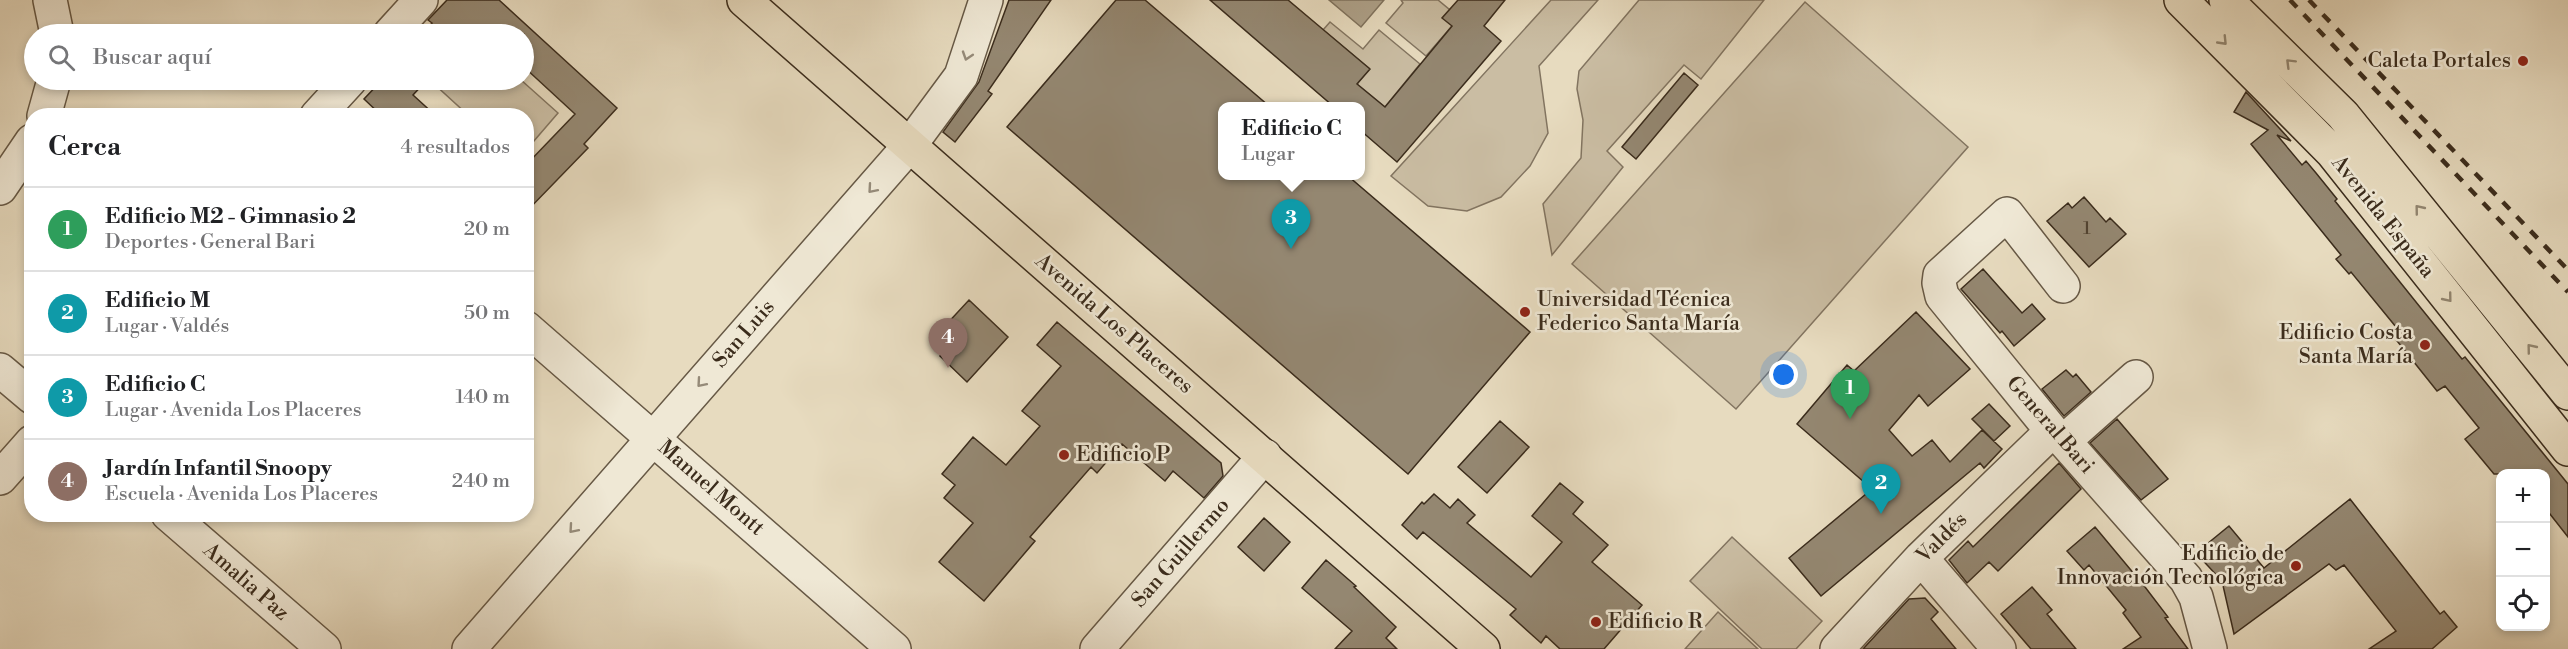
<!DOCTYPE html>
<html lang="es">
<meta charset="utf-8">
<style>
:root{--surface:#fff;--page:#f6f6f6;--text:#202124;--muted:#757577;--line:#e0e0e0;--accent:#b45309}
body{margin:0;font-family:"Libre Bodoni",serif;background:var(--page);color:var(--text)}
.controls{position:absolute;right:18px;bottom:18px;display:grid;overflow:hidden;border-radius:12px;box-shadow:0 3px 9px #0003}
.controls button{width:54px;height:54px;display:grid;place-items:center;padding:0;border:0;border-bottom:2px solid var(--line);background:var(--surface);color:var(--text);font:30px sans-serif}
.you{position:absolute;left:1784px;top:375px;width:21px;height:21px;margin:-15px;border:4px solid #fff;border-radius:50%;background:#1a73e8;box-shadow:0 0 0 9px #1a73e833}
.badge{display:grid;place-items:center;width:39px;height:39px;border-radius:50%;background:var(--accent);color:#fff;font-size:20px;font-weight:700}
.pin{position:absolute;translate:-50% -50px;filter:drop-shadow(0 2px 3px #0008)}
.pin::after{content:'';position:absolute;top:32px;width:21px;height:18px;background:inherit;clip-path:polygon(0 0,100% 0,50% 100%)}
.popup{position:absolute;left:1218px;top:102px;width:147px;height:78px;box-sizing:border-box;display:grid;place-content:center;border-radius:12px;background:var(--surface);filter:drop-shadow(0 2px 4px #0005);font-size:20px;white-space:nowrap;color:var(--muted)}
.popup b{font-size:22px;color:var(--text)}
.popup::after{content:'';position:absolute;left:50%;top:100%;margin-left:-12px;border:12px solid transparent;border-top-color:var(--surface)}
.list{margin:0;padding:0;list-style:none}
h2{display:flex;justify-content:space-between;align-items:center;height:78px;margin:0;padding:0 24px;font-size:26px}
h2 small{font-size:20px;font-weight:400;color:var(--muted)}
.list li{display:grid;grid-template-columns:39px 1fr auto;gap:18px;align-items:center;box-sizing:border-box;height:84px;padding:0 24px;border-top:2px solid var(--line)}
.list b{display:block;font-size:22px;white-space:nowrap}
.list p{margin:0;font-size:20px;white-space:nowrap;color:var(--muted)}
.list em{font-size:20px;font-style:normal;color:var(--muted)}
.icon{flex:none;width:33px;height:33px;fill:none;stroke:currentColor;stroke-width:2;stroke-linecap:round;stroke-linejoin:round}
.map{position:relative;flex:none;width:2568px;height:649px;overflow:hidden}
.search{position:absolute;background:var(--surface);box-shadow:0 3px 9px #0003;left:24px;top:24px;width:510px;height:66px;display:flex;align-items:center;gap:15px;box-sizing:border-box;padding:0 21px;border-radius:33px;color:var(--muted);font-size:22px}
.panel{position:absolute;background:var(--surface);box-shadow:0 3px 9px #0003;left:24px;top:108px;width:510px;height:414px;border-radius:24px}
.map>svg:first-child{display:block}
.green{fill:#cabda3;stroke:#827460;stroke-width:1.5}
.water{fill:#ada088;stroke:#7f725d;stroke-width:1.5}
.building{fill:#948771;stroke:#3b2c1c;stroke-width:1.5}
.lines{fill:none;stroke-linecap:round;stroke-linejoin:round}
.minor-casing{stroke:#665845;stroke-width:36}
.major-casing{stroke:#3b2c1c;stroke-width:36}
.minor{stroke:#efe8d5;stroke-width:33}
.major{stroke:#e7dbbf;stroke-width:33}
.rail{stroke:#3b2c1c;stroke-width:4.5;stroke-dasharray:10 10;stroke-linecap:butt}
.oneway{stroke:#91846e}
.oneway2{stroke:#958a78}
.poi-dot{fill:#8f2418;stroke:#efe8d5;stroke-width:2}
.labels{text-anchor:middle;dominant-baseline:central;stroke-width:5;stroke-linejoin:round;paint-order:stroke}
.number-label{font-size:18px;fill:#514331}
.poi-label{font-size:21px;fill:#3b2c1c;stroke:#efe8d5;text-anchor:end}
.street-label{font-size:21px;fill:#3b2c1c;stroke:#efe8d5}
</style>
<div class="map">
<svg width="2568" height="649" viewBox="0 0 2568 649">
<rect width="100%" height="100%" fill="#e7dbbf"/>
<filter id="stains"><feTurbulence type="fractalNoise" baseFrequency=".00333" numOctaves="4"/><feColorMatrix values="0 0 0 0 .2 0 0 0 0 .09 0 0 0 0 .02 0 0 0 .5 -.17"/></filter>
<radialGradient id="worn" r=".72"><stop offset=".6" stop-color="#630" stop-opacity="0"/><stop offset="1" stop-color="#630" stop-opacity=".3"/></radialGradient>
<path class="green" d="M1401,0h37l12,10 2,16 -26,30 -40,-33 17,-20z
M1551,0h47l-59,66 9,67 -18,33 -29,31 -34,14 -39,-5 -37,-30z
M1639,0h125l-63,79 -17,-14 -77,86 16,16 -71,88 -9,-51 38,-46 2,-38 -6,-31 2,-18z
M1805,2l163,145 -232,262 -164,-145z
M1330,22l33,27 16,-19 41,34 -35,43 -28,-23 12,-16 -46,-38z
M435,80h86l37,33 -31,36 -1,-33 -58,-1 -36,-33z
M1732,537l90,84 -26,28h-34l-72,-68z
M1718,612l40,37h-73z"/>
<path class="water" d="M1329,0h55l-23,27z"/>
<path class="building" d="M447,0h52l118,108 -33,36 4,4 -62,64v-47l49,-51 -51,-47v-33h-102l10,-11 -4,-3z
M1009,0h42l-63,91 4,3 -37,48 -12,-10 36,-50z
M1116,0h29l124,106h-47v70h126l182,156 -122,142 -401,-347z
M1210,0h78l82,69 -13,15 28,23 67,-81 -10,-8 16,-18h47l-21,26 17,15 -104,121 -37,-32v-24h-27z
M1684,73l14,12 -62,74 -14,-12z
M382,80h45l-14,15 23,21h-54l-18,-17z
M2246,92l45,49 -14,-6 25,30 4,-4 10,12 21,26 -2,2 85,106 42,52 3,-2 103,127v53l-22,-28v-35h-52l-29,-35 14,-11 -34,-42 -8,5 -47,-59 6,-5 -45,-55 -2,2 -13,-15 5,-4 -90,-111 17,-14 -34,-18z
M2084,197l22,25 4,-4 16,16 -37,33 -42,-46 21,-18 4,5z
M1983,269l39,44 10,-9 13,15 -31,27 -12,-15 -2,2 -39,-44z
M969,300l39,37 -41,45 -27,-26 16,-17 -12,-12z
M1916,312l54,57 -42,37 -9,-11 -30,35 23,26 20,-16 18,22 32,-32 20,19 -18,19 -4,-5 -159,133 -32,-38 83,-69 -75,-65 50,-59 7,6z
M1057,322l164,141 2,13 -19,22 -31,-27 -8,10 -43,-37 -25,29 -6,-6 -61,70 5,4 -51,60 -45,-39 34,-39 -29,-25 11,-13 -13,-11 31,-37 33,28 34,-39 -18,-15 39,-45 -24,-21z
M2066,370l7,7 3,-3 15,18 -27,24 -22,-27z
M1989,404l21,22 -16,15 -22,-22z
M2117,419l51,60 -27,21 -51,-57z
M1500,421l29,26 -42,46 -29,-26z
M2059,463l22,26 -83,82 -9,-9 -22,21 -18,-23 19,-19 5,6z
M1560,483l23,19 -10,12 35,31 -16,17 50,43 -38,44h-44l-14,-13 -5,7 -31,-28 6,-6 -93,-77 -6,7 -15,-14 20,-23 2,2 10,-10 16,14 8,-9 17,16 -8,8 64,54 31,-35 -30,-26z
M2350,499l90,115 4,-3 13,16 -25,22h-63l27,-18 -52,-66 -8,5 -7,-6 -95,70 -12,-53 -26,-28 33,-27 35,42z
M1264,518l26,24 -26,29 -26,-24z
M2095,527l50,60 23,30 -3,1 23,31h-65l18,-12 -18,-24 3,-3 -37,-45 -5,5 -17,-19z
M1326,560l30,26 -2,1 42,40 -10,11 11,11h-62l17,-18 -50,-43z
M2032,587l20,23 -5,4 29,35h-45l-30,-35z
M1925,598l13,14 -7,7 25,30h-93l46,-50z"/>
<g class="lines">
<g class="minor-casing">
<path id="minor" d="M50,0l7,34
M390,34l31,-34
M44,116l10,-36
M317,116l33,-36
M0,188l32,-47
M2063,286l-56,-72 -67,61 -1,8 3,13 110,135 12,10 122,138 10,18 14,52
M526,328l368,321
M0,370l32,27
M2064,441l72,-64
M0,478l32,-36
M168,514l156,135
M1921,558l78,91
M469,649l441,-504 51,-69 25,-76
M1097,649l168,-193
M1837,649l84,-91 131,-127"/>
</g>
<g class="major-casing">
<path id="major" d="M744,0l739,649
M2181,0l151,152 236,297
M2226,0l117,115 225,278"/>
</g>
<use href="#minor" class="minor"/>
<use href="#major" class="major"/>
<path class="rail" d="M2290,0l278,292
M2309,0l259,270"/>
</g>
<defs><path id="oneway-chevron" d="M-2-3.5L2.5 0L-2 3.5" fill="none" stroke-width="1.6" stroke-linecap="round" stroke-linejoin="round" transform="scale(1.5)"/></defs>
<g class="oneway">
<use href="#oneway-chevron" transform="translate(2223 41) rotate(46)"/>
<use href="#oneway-chevron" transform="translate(2290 63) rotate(-135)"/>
<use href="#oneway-chevron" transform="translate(2419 209) rotate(-129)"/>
<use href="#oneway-chevron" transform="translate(2448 298) rotate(51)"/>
<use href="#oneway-chevron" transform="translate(2531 348) rotate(-129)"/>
</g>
<g class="oneway2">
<use href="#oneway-chevron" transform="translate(967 56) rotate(108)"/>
<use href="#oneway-chevron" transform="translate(872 189) rotate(131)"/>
<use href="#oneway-chevron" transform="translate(701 383) rotate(131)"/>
<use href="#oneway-chevron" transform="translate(573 529) rotate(131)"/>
</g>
<g class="poi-dot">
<circle cx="2523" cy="61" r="6"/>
<circle cx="1525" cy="312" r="6"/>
<circle cx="2425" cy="345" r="6"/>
<circle cx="1064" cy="455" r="6"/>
<circle cx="2296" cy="566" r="6"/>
<circle cx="1596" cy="622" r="6"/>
</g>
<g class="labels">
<g class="number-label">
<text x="2087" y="228">1</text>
</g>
<g class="poi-label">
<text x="2511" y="61">Caleta Portales</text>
<text x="1537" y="300" text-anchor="start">Universidad Técnica<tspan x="1537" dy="24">Federico Santa María</tspan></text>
<text x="2413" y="333">Edificio Costa<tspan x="2413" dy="24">Santa María</tspan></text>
<text x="1076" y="455" text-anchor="start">Edificio P</text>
<text x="2284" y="554">Edificio de<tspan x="2284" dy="24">Innovación Tecnológica</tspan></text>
<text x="1608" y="622" text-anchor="start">Edificio R</text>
</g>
<g class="street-label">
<text transform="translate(2383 217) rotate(51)">Avenida España</text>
<text transform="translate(1114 324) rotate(41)">Avenida Los Placeres</text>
<text transform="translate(744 334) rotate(-49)">San Luis</text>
<text transform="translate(2050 425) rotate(49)">General Bari</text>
<text transform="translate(711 488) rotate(41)">Manuel Montt</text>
<text transform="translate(1942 538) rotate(-45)">Valdés</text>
<text transform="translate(1181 553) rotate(-49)">San Guillermo</text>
<text transform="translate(246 582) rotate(41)">Amalia Paz</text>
</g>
</g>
<rect width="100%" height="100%" filter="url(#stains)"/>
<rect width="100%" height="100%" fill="url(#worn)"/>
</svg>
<div class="controls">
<button>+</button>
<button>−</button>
<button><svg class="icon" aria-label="locate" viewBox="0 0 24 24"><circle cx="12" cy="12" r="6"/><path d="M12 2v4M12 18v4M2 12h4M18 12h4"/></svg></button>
</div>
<div class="you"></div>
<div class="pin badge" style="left:1850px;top:419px;background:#2e9e5b">1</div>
<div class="pin badge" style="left:1881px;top:514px;background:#0f9aa8">2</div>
<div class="pin badge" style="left:1291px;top:249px;background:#0f9aa8">3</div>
<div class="popup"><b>Edificio C</b>Lugar</div>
<div class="pin badge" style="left:948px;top:368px;background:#8d6e63">4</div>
<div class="search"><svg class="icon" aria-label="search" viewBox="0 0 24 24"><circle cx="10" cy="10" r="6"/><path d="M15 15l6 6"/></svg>Buscar aquí</div>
<section class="panel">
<h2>Cerca<small>4 resultados</small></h2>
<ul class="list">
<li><span class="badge" style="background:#2e9e5b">1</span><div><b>Edificio M2 - Gimnasio 2</b><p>Deportes · General Bari</p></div><em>20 m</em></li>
<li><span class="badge" style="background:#0f9aa8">2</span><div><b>Edificio M</b><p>Lugar · Valdés</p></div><em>50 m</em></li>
<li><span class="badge" style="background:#0f9aa8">3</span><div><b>Edificio C</b><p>Lugar · Avenida Los Placeres</p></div><em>140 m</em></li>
<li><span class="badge" style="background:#8d6e63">4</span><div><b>Jardín Infantil Snoopy</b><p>Escuela · Avenida Los Placeres</p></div><em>240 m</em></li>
</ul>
</section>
</div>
